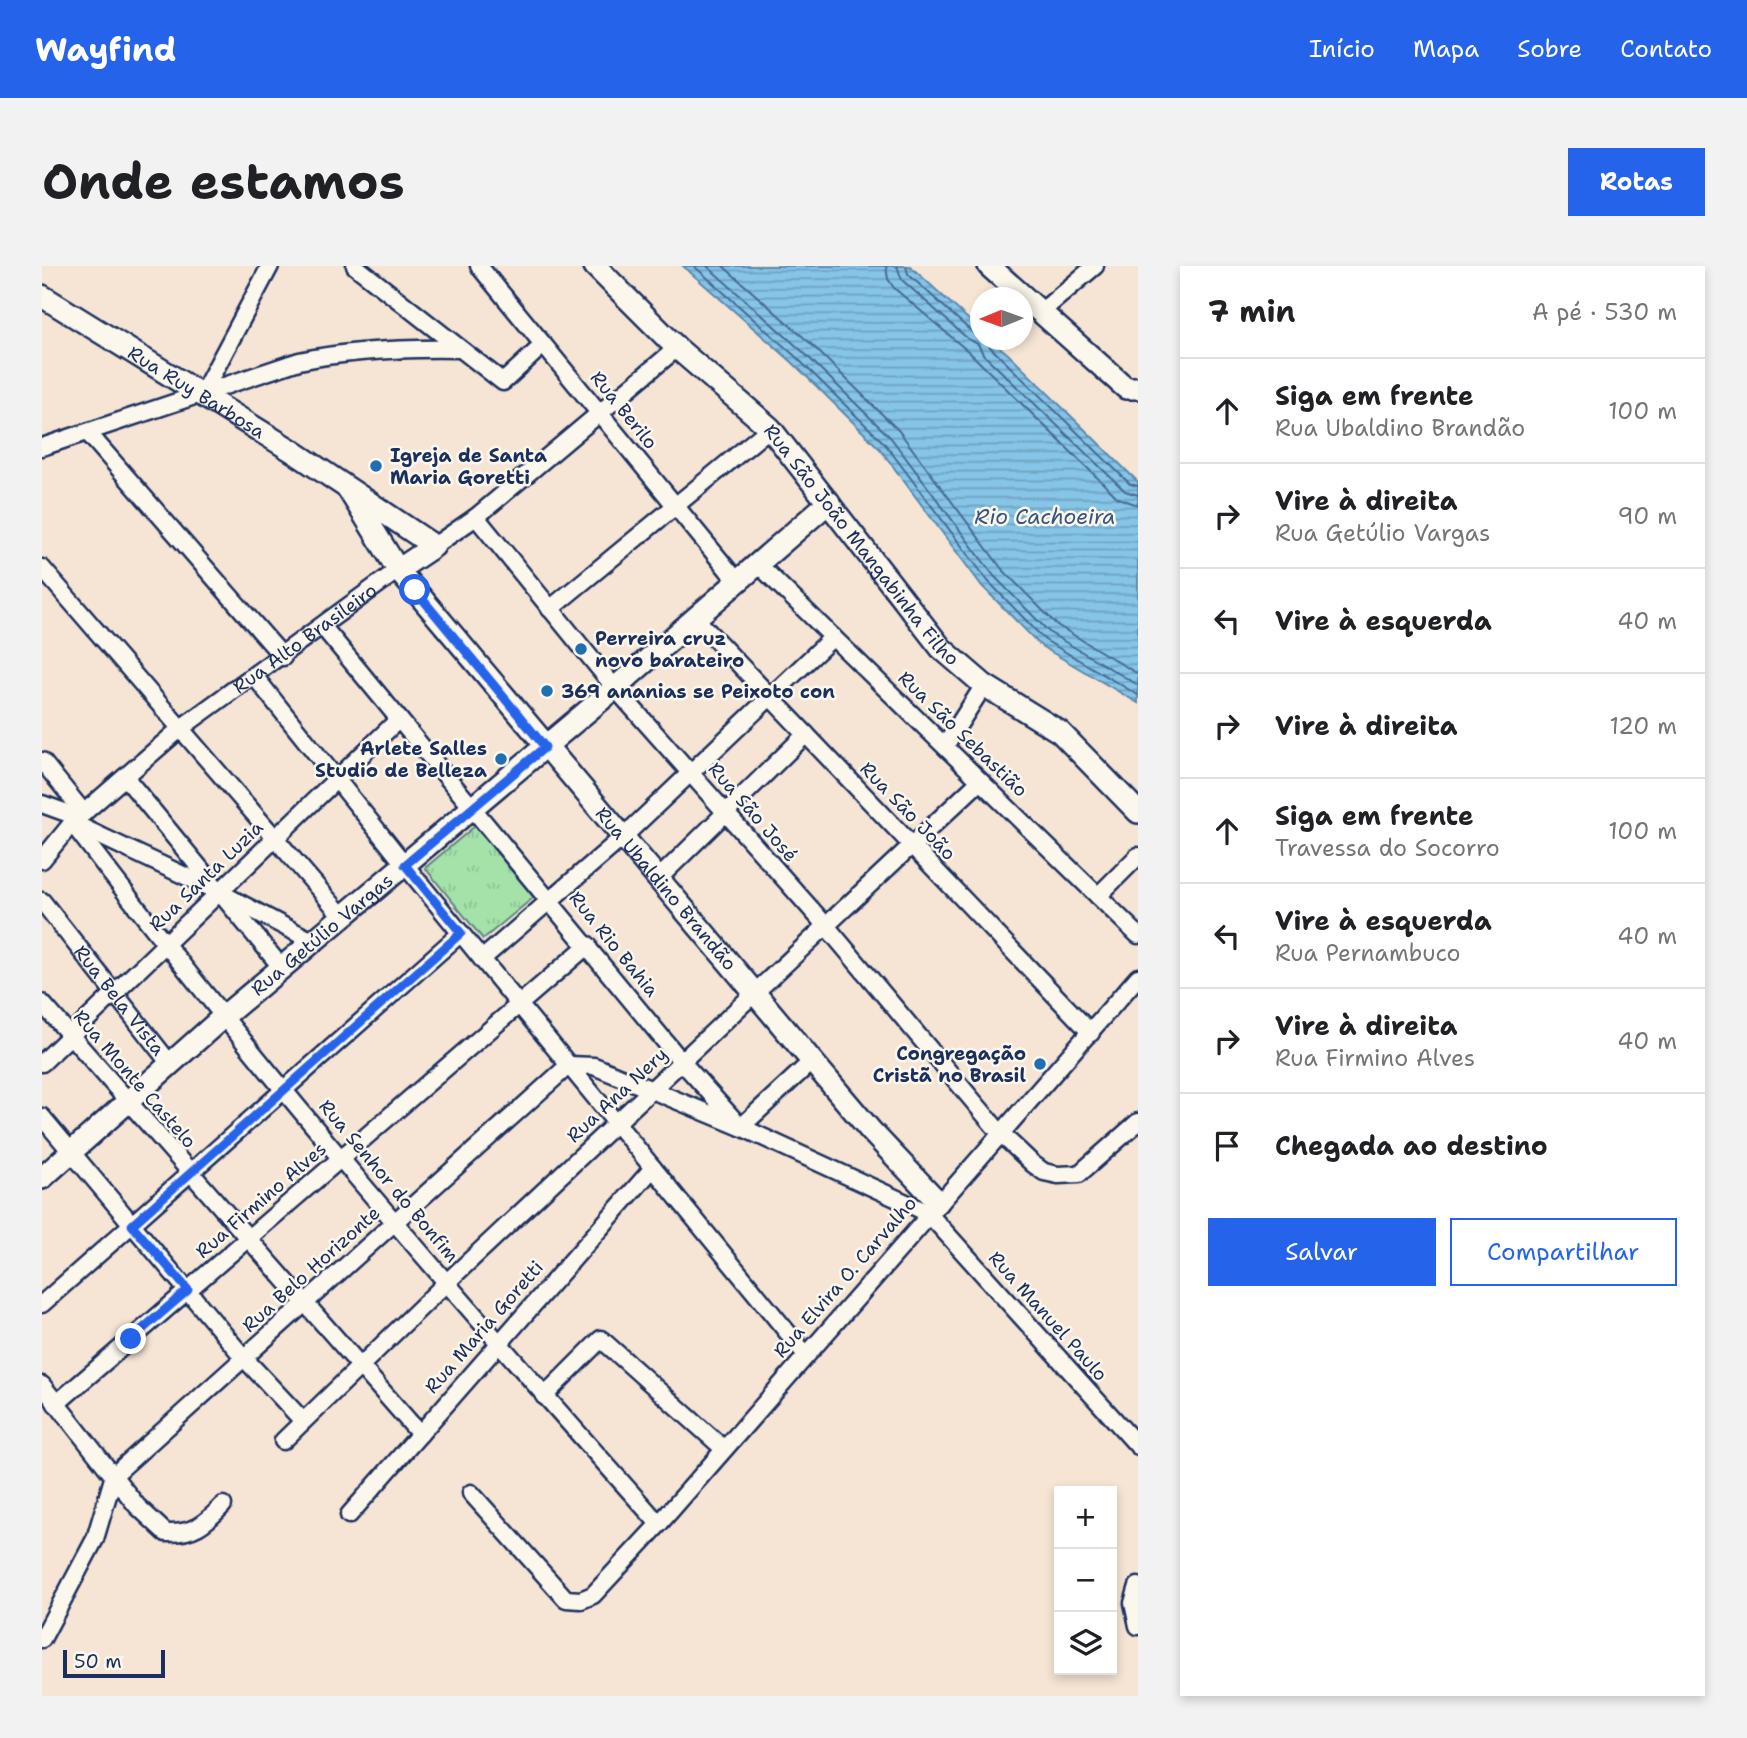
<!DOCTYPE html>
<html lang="pt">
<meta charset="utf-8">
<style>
:root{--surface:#fff;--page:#f2f2f2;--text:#202124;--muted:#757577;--line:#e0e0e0;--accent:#2563eb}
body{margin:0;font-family:"Shantell Sans",sans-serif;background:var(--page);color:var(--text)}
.controls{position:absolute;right:21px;bottom:21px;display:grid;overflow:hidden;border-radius:0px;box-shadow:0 4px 10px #0003}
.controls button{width:63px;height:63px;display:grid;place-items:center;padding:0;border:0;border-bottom:2px solid var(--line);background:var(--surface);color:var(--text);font:35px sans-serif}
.compass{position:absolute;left:928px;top:21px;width:63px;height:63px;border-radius:50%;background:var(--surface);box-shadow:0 4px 10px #0003;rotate:269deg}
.scale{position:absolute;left:21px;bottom:18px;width:102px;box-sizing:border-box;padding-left:7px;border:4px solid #1b2f5e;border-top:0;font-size:19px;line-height:24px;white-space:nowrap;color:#1b2f5e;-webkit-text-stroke:5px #fbf7ec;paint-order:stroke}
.stop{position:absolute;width:21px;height:21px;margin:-16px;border:5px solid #2563eb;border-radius:50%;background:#fff}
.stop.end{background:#2563eb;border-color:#fff;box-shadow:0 2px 7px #0008}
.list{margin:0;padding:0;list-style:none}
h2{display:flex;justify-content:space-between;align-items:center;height:91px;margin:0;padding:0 28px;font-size:30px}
h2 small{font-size:23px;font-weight:400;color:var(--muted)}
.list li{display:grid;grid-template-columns:46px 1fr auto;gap:21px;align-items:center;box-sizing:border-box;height:105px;padding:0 28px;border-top:2px solid var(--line)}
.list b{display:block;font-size:26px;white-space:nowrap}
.list p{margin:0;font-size:23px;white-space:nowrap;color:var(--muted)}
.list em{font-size:23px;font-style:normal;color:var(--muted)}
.actions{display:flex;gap:14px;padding:21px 28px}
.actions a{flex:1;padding:16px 0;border:2px solid var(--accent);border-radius:0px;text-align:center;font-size:24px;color:var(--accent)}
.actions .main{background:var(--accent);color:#fff}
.icon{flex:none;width:38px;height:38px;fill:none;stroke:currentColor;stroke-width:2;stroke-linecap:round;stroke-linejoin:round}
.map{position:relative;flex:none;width:1096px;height:1430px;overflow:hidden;border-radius:0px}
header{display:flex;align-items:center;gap:42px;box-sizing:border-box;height:98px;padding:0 35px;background:var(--accent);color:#fff}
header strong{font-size:33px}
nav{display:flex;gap:38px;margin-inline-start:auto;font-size:24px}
.intro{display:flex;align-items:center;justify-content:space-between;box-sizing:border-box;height:168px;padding:0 42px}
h1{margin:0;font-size:49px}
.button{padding:18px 32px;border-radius:0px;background:var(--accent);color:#fff;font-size:24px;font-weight:700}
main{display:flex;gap:42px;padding:0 42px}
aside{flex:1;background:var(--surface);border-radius:0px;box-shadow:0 4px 10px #0003}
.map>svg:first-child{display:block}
.park{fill:url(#park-tufts);stroke:#608884;stroke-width:2}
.water{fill:url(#water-rules);stroke:#5b89b0;stroke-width:2}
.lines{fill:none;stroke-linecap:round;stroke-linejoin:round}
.shore{stroke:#466b95;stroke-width:2}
.minor-casing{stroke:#1b2f5e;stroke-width:21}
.tertiary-casing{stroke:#1b2f5e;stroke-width:26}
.minor{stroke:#fbf7ec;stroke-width:16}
.tertiary{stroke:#fbf7ec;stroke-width:21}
.route{stroke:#2563eb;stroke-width:9}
.poi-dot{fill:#1f6fb2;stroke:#fbf7ec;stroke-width:2.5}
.labels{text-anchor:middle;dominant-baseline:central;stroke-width:5;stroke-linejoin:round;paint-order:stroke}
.street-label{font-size:19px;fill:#1b2f5e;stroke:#fbf7ec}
.poi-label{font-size:19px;font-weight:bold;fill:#1b2f5e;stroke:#fbf7ec;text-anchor:start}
.water-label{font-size:21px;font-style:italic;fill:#365480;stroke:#fbf7ec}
</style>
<header>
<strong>Wayfind</strong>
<nav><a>Início</a><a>Mapa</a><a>Sobre</a><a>Contato</a></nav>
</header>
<div class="intro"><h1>Onde estamos</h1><a class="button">Rotas</a></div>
<main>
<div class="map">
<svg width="1096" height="1430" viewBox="0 0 1096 1430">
<defs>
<pattern id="park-tufts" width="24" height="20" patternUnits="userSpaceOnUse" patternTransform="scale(1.75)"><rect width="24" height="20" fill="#a4e2a9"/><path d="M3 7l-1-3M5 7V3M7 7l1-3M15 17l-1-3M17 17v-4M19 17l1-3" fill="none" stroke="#8dc294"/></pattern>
<pattern id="water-rules" width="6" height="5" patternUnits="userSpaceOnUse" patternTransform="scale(1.75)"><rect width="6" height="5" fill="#86c5e7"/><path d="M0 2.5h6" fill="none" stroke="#6da0be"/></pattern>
</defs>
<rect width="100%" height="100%" fill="#f6e5d4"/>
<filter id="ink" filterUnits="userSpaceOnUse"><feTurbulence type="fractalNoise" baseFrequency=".0143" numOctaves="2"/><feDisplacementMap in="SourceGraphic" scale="14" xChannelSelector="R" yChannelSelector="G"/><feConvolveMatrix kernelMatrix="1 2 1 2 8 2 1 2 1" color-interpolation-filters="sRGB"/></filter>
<g filter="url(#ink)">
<path class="park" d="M433,560l59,71 -51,42 -58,-71z"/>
<path class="water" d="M641,0h227l70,64 1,10h10l17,14 130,128v221l-97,-57 -59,-60 -102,-137 -88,-87z"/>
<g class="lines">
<path class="shore" d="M652,0l102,91 89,87 103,137 57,59 93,55
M665,0l95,85 89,87 103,138 56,57 88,52
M681,0l87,77 89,88 103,138 55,56 81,49
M844,0l2,13 6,9 76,65 148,145 20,7
M855,0l5,14 66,59 10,5 5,10 142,137 13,4
M864,0l2,8 65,59 8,1
M945,74l3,7 140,137 8,2"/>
<g class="minor-casing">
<g id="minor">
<path d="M313,0l148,116 40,-37"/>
<path d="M437,0l258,315"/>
<path d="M1000,45l53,-45"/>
<path d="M160,128l68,-128"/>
<path d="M47,168l194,223"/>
<path d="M0,181l257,-86c53,-11 105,-13 160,-12"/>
<path d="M434,251l139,171 212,239 173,206 33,31 11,8 14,3 21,-1 59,-52"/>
<path d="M392,280l42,-29 201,-169"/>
<path d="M716,298l380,371"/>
<path d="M0,302l302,350"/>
<path d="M508,343l220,-181"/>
<path d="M653,352l396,415"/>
<path d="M281,361l359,435 55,61"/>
<path d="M213,411l150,188 401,490"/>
<path d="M903,480l39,-61"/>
<path d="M0,495l42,52"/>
<path d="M83,511l157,191"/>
<path d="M0,538l36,13"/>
<path d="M30,557c184,243 384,474 587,701"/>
<path d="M35,559l142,67 95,50"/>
<path id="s1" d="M0,594l30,-37 109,-95 217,-158"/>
<path d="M616,613l148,-145"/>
<path d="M1056,630l40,-40"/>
<path id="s2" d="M0,635l129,164"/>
<path d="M440,693l140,-121 211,-201"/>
<path d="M0,737l378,431"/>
<path d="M0,797l357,-344"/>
<path d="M0,851l202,241 59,63"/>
<path d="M699,861l71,-66"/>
<path d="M0,1038l419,-371"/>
<path d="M0,1119l95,121 29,27c27,1 39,-9 57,-28"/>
<path d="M502,1130l57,-57 123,110"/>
<path d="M14,1138l532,-459"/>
<path d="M241,1175l163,-158 534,-502"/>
<path d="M429,1227l95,106 15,1 12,-5 66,-71 479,-547"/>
<path d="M307,1249l304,-347"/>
<path d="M1096,1320l-5,17 5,23"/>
<path d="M0,1373l53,-100 19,-64 455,-410 25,1 147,61 187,86 210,233"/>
</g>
</g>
<g class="tertiary-casing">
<g id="tertiary">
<path id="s3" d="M553,0l82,82 93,80 171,220 43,37 76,47 78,80"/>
<path d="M947,0l137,122h12"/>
<path id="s4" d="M0,30l252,156 140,94 -36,24"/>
<path id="s5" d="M308,226l48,78 473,561 67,71"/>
<path id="s6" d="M0,912l181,-161 392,-329 214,-186"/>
</g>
</g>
<use href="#minor" class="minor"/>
<use href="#tertiary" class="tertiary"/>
</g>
</g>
<g class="lines" filter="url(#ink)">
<path class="route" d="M89,1073l57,-49 -56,-65 329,-292 -56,-68 140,-118 -130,-157"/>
</g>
<g class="poi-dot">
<circle cx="334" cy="200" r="7"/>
<circle cx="539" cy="383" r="7"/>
<circle cx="505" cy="425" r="7"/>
<circle cx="459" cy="493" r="7"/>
<circle cx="998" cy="798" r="7"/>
</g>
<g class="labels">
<g class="street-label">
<text stroke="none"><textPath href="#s4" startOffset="182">Rua Ruy Barbosa</textPath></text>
<text transform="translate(582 144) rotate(51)">Rua Berilo</text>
<text stroke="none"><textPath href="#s3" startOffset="387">Rua São João Mangabinha Filho</textPath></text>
<text stroke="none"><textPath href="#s1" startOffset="345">Rua Alto Brasileiro</textPath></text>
<text transform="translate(921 468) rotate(44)">Rua São Sebastião</text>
<text transform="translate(866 545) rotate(46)">Rua São João</text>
<text transform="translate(711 546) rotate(49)">Rua São José</text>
<text transform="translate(164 610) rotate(-44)">Rua Santa Luzia</text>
<text stroke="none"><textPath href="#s5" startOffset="508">Rua Ubaldino Brandão</textPath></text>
<text stroke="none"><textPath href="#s6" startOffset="371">Rua Getúlio Vargas</textPath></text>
<text transform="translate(572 678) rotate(51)">Rua Rio Bahia</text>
<text stroke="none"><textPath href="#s2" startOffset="126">Rua Bela Vista</textPath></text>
<text transform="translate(93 813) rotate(49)">Rua Monte Castelo</text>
<text transform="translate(575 829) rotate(-43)">Rua Ana Nery</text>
<text transform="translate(347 915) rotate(50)">Rua Senhor do Bonfim</text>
<text transform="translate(219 934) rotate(-41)">Rua Firmino Alves</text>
<text transform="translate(269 1003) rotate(-42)">Rua Belo Horizonte</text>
<text transform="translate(803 1011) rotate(-49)">Rua Elvira O. Carvalho</text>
<text transform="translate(1006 1050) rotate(48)">Rua Manuel Paulo</text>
<text transform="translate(442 1061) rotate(-49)">Rua Maria Goretti</text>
</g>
<g class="poi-label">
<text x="348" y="189">Igreja de Santa<tspan x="348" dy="22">Maria Goretti</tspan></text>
<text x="553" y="372">Perreira cruz<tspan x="553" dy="22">novo barateiro</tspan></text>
<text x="519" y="425">369 ananias se Peixoto con</text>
<text x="445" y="482" text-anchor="end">Arlete Salles<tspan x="445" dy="22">Studio de Belleza</tspan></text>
<text x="984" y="787" text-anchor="end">Congregação<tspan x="984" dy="22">Cristã no Brasil</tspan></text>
</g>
<g class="water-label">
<text x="1003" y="251">Rio Cachoeira</text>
</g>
</g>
</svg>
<div class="controls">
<button>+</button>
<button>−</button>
<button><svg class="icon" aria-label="layers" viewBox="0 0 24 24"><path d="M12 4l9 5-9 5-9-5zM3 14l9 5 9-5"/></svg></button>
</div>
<svg class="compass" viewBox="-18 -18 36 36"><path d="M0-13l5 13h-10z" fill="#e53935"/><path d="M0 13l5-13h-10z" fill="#757577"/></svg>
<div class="scale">50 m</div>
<div class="stop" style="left:373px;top:324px"></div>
<div class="stop end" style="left:89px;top:1073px"></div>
</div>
<aside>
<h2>7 min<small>A pé · 530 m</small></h2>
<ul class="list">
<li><svg class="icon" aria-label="ahead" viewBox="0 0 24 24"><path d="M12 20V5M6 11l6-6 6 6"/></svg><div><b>Siga em frente</b><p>Rua Ubaldino Brandão</p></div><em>100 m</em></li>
<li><svg class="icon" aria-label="right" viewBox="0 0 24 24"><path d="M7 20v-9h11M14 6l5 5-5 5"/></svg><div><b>Vire à direita</b><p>Rua Getúlio Vargas</p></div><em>90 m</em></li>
<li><svg class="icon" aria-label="left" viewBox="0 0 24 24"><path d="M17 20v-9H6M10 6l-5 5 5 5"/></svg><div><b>Vire à esquerda</b></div><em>40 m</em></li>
<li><svg class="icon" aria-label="right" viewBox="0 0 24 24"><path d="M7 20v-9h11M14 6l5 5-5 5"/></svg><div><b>Vire à direita</b></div><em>120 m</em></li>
<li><svg class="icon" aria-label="ahead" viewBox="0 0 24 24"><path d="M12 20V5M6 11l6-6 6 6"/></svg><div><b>Siga em frente</b><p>Travessa do Socorro</p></div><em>100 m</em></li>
<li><svg class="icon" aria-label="left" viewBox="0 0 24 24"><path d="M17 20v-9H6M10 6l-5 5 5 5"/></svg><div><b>Vire à esquerda</b><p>Rua Pernambuco</p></div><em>40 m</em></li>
<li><svg class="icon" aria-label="right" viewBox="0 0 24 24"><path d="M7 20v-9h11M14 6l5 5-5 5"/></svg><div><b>Vire à direita</b><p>Rua Firmino Alves</p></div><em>40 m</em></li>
<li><svg class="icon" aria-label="arrive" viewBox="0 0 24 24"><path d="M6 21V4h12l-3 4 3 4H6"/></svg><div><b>Chegada ao destino</b></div></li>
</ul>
<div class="actions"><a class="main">Salvar</a><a>Compartilhar</a></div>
</aside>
</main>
